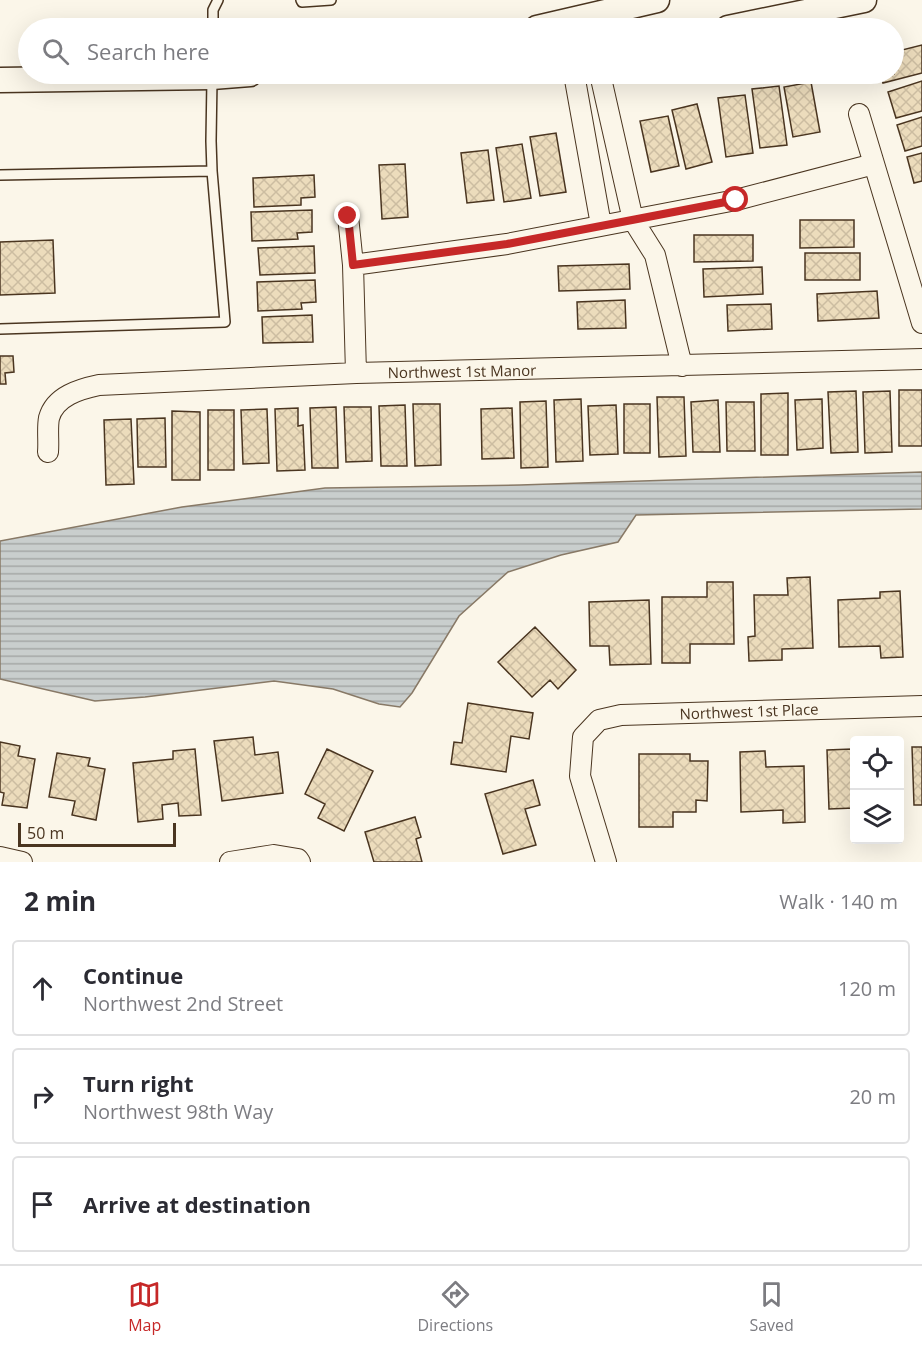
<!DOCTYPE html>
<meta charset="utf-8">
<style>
:root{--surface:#fff;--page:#f7f7f7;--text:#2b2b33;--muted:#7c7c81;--line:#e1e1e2;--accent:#c62828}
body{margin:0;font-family:"Open Sans",sans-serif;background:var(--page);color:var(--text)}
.controls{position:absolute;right:18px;bottom:18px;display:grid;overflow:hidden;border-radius:6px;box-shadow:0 6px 24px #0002}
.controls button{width:54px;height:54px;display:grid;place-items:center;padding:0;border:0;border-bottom:2px solid var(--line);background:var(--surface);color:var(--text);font:30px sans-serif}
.scale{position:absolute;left:18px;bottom:15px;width:158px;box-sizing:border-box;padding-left:6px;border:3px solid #4a3520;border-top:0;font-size:16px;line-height:21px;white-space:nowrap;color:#4a3520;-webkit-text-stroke:4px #fbf6e9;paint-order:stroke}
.stop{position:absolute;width:18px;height:18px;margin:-14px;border:4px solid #c62828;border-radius:50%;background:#fff}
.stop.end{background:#c62828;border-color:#fff;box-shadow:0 2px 6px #0008}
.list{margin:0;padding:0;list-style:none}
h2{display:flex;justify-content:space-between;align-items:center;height:78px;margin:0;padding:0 24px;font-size:26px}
h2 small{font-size:20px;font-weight:400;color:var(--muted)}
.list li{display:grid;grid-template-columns:39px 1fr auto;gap:18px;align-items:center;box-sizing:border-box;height:96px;margin:0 12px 12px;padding:0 12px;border:2px solid var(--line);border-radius:6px}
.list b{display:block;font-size:22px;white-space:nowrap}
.list p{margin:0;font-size:20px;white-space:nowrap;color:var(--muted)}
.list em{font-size:20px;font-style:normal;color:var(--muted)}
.icon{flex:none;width:33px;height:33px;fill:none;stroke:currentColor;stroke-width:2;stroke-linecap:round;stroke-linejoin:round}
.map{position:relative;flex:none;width:922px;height:862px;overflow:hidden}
.search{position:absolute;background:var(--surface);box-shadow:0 6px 24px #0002;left:18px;right:18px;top:18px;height:66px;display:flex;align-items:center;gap:15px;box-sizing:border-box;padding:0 21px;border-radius:33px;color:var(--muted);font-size:22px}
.sheet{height:402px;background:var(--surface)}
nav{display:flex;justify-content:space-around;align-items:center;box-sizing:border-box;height:84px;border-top:2px solid var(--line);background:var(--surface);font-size:16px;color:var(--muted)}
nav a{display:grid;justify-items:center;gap:3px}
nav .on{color:var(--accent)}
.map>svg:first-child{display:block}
.water{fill:url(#water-rules);stroke:#887966;stroke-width:1.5}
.building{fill:url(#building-cross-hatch);stroke:#4a3520;stroke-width:1.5}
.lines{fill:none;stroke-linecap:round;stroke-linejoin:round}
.service-casing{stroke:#4a3520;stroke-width:12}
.minor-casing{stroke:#4a3520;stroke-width:22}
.tertiary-casing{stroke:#4a3520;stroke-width:27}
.service{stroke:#fbf6e9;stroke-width:9}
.minor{stroke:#fbf6e9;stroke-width:20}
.tertiary{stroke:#fbf6e9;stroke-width:24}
.route{stroke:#c62828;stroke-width:8}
.labels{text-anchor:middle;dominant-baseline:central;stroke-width:4.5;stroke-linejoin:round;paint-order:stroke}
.street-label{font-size:15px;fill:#4a3520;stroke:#fbf6e9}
</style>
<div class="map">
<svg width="922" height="862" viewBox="0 0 922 862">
<defs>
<pattern id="water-rules" width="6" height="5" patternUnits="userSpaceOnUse" patternTransform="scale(1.5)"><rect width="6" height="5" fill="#c9cecd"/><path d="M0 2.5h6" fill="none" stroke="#a5a8a6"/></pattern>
<pattern id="building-cross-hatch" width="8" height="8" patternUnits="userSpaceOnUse" patternTransform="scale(1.5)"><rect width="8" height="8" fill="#ecdcbc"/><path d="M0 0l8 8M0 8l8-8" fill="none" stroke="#ccbda1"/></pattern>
</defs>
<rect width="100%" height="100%" fill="#fbf6e9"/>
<path class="water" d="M922,472v37l-286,6 -18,27 -57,13 -53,17 -49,44 -47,77 -12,14 -21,-3 -46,-15 -59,-8 -129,16 -50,4 -95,-22v-138l182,-34 143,-19 195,-3z"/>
<path class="building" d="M922,45v28l-39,10 -2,-9h13v-22z
M922,81v30l-26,7 -8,-26z
M811,82l9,50 -27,5 -9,-50z
M779,86l8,59 -27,3 -8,-59z
M745,95l8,58 -27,4 -8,-59z
M697,104l15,58 -26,7 -14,-59z
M668,116l11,50 -28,6 -11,-51z
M922,117v29l-17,5 -8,-26z
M556,133l10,59 -26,4 -10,-59z
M522,144l9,54 -27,4 -8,-54z
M488,150l6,50 -27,3 -6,-50z
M922,153v28l-8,2 -7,-26z
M405,164l3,53 -26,2 -3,-54z
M314,175l1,22 -14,1v7l-47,2 -1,-29z
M312,210v22l-15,1 1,6 -46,2 -1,-29z
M800,220h54v27l-54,1z
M694,235h59v26l-59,1z
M53,240l2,53 -55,2v-53z
M314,246l1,27 -55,2 -2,-27z
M805,253h55v27h-55z
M629,264l1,25 -71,2 -1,-25z
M762,267l1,27 -59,3 -1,-28z
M315,280l1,22 -15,1 1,6 -44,2 -1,-29z
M877,291l2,27 -61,3 -1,-27z
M625,300l1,28 -48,1 -1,-27z
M771,304l1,25 -44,2 -1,-26z
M312,315l1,27 -50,1 -1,-26z
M0,356h13l1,16 -9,1 1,11h-6z
M899,390h23v56h-23z
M856,391l2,61 -27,1 -3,-61z
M890,391l2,61 -27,1 -2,-61z
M788,393v62h-27v-61z
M657,397h27l2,59 -27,1z
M581,399l2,62 -27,1 -2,-62z
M822,399l1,49 -26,2 -2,-50z
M718,400l2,52h-27l-2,-50z
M546,401l2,66 -27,1 -1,-66z
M726,402h28l1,49h-28z
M413,404h27l1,61 -26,1z
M624,404h26v49h-26z
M405,405l2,61h-26l-2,-60z
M616,405l2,49 -28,1 -2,-49z
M336,407l2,61h-26l-2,-60z
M344,407h27l1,54 -26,1z
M298,408v18l5,-1 2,45 -28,1 -2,-62z
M512,408l2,50 -32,1 -1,-50z
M267,409l2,54 -26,1 -2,-54z
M208,410h26v60h-26z
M172,411l28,1v68h-28z
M165,418l1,49h-28l-1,-48z
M131,419l3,65 -28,1 -2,-65z
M810,577l3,71 -31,1v11l-33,1 -1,-24 7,-1 -1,-41h34l-1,-17z
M707,582h26l1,62h-44v19h-28v-66h45z
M900,591l3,66 -22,1 -1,-12 -41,1 -1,-47 42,-2v-6z
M649,600l2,64 -41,1 -1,-19h-19l-1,-44z
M535,627l41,43 -18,19 -8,-9 -18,17 -34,-35z
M468,703l65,10 -4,26 -18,-3 -5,36 -55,-8 3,-22 8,1z
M253,737l2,18 23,-3 5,41 -61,8 -8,-60z
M0,742l20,4 -2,10 17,3 -8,49 -25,-3 2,-12 -4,-1z
M912,747h10v58h-8z
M195,749l6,66 -22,1 -1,-13 -16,2 1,14 -25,3 -5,-59 40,-4v-8z
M327,749l46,22 -29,60 -26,-13 7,-14 -20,-10z
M852,749v14h2v45l-25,1 -2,-59z
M765,751l1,16 38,-1 1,56 -22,1v-13l-42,2 -1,-60z
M57,753l33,5 -2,8 17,3 -9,51 -24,-5 3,-14 -26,-4z
M639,754h51v7h18l-1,40 -11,-1v12h-23v15h-34z
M533,780l7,25 -15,4 11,36 -33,9 -18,-60z
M415,817l6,20 -5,2 6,23h-48l-9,-30z"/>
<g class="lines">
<g class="service-casing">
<path id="service" d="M301,0l1,2 29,-2
M213,28v-18l5,-10
M0,175l212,-4 -1,-30 1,-62
M0,329l225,-7 -13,-151"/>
</g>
<g class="minor-casing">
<path id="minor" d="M574,74l27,151
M600,74l33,146 22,35 27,111
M859,114l63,209
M348,216l5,49 3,108
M353,265l154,-21 229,-44 138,-36
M48,452c1,-10 -1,-24 1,-34 6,-22 31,-29 50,-33l257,-12 566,-14
M0,857l22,5
M230,862l44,-7 24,4 2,3
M606,862l-26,-86 3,-39 16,-17 22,-5 301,-9"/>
</g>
<g class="tertiary-casing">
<path id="tertiary" d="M537,28l120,-28
M728,28l136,-28
M0,80l212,-3 38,-3"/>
</g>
<use href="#service" class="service"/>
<use href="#minor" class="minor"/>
<use href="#tertiary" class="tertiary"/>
</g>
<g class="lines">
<path class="route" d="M348,216l5,49 154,-21 229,-44"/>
</g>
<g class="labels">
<g class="street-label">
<text transform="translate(462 371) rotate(-1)">Northwest 1st Manor</text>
<text transform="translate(749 711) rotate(-2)">Northwest 1st Place</text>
</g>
</g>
</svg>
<div class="controls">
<button><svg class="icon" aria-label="locate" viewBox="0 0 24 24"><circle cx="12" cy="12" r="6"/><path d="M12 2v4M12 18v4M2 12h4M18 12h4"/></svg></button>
<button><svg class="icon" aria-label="layers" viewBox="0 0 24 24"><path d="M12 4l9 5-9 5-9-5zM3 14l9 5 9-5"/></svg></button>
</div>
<div class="scale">50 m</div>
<div class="stop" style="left:736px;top:200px"></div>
<div class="stop end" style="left:348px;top:216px"></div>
<div class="search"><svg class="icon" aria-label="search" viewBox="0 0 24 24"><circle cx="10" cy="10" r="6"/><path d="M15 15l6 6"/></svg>Search here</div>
</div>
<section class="sheet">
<h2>2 min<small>Walk · 140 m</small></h2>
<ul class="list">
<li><svg class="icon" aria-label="ahead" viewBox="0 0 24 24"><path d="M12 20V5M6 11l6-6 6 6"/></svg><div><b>Continue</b><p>Northwest 2nd Street</p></div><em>120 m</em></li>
<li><svg class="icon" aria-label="right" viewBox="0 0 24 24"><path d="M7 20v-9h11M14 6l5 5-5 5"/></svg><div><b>Turn right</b><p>Northwest 98th Way</p></div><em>20 m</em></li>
<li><svg class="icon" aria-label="arrive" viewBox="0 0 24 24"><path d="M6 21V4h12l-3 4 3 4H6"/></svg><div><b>Arrive at destination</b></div></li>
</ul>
</section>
<nav>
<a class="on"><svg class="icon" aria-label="map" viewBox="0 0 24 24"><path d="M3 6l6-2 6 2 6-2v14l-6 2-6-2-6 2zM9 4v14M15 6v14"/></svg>Map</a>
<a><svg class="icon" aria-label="directions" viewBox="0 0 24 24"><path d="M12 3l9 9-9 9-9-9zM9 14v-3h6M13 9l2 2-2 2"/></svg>Directions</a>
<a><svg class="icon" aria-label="saved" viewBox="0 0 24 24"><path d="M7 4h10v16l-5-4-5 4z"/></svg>Saved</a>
</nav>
